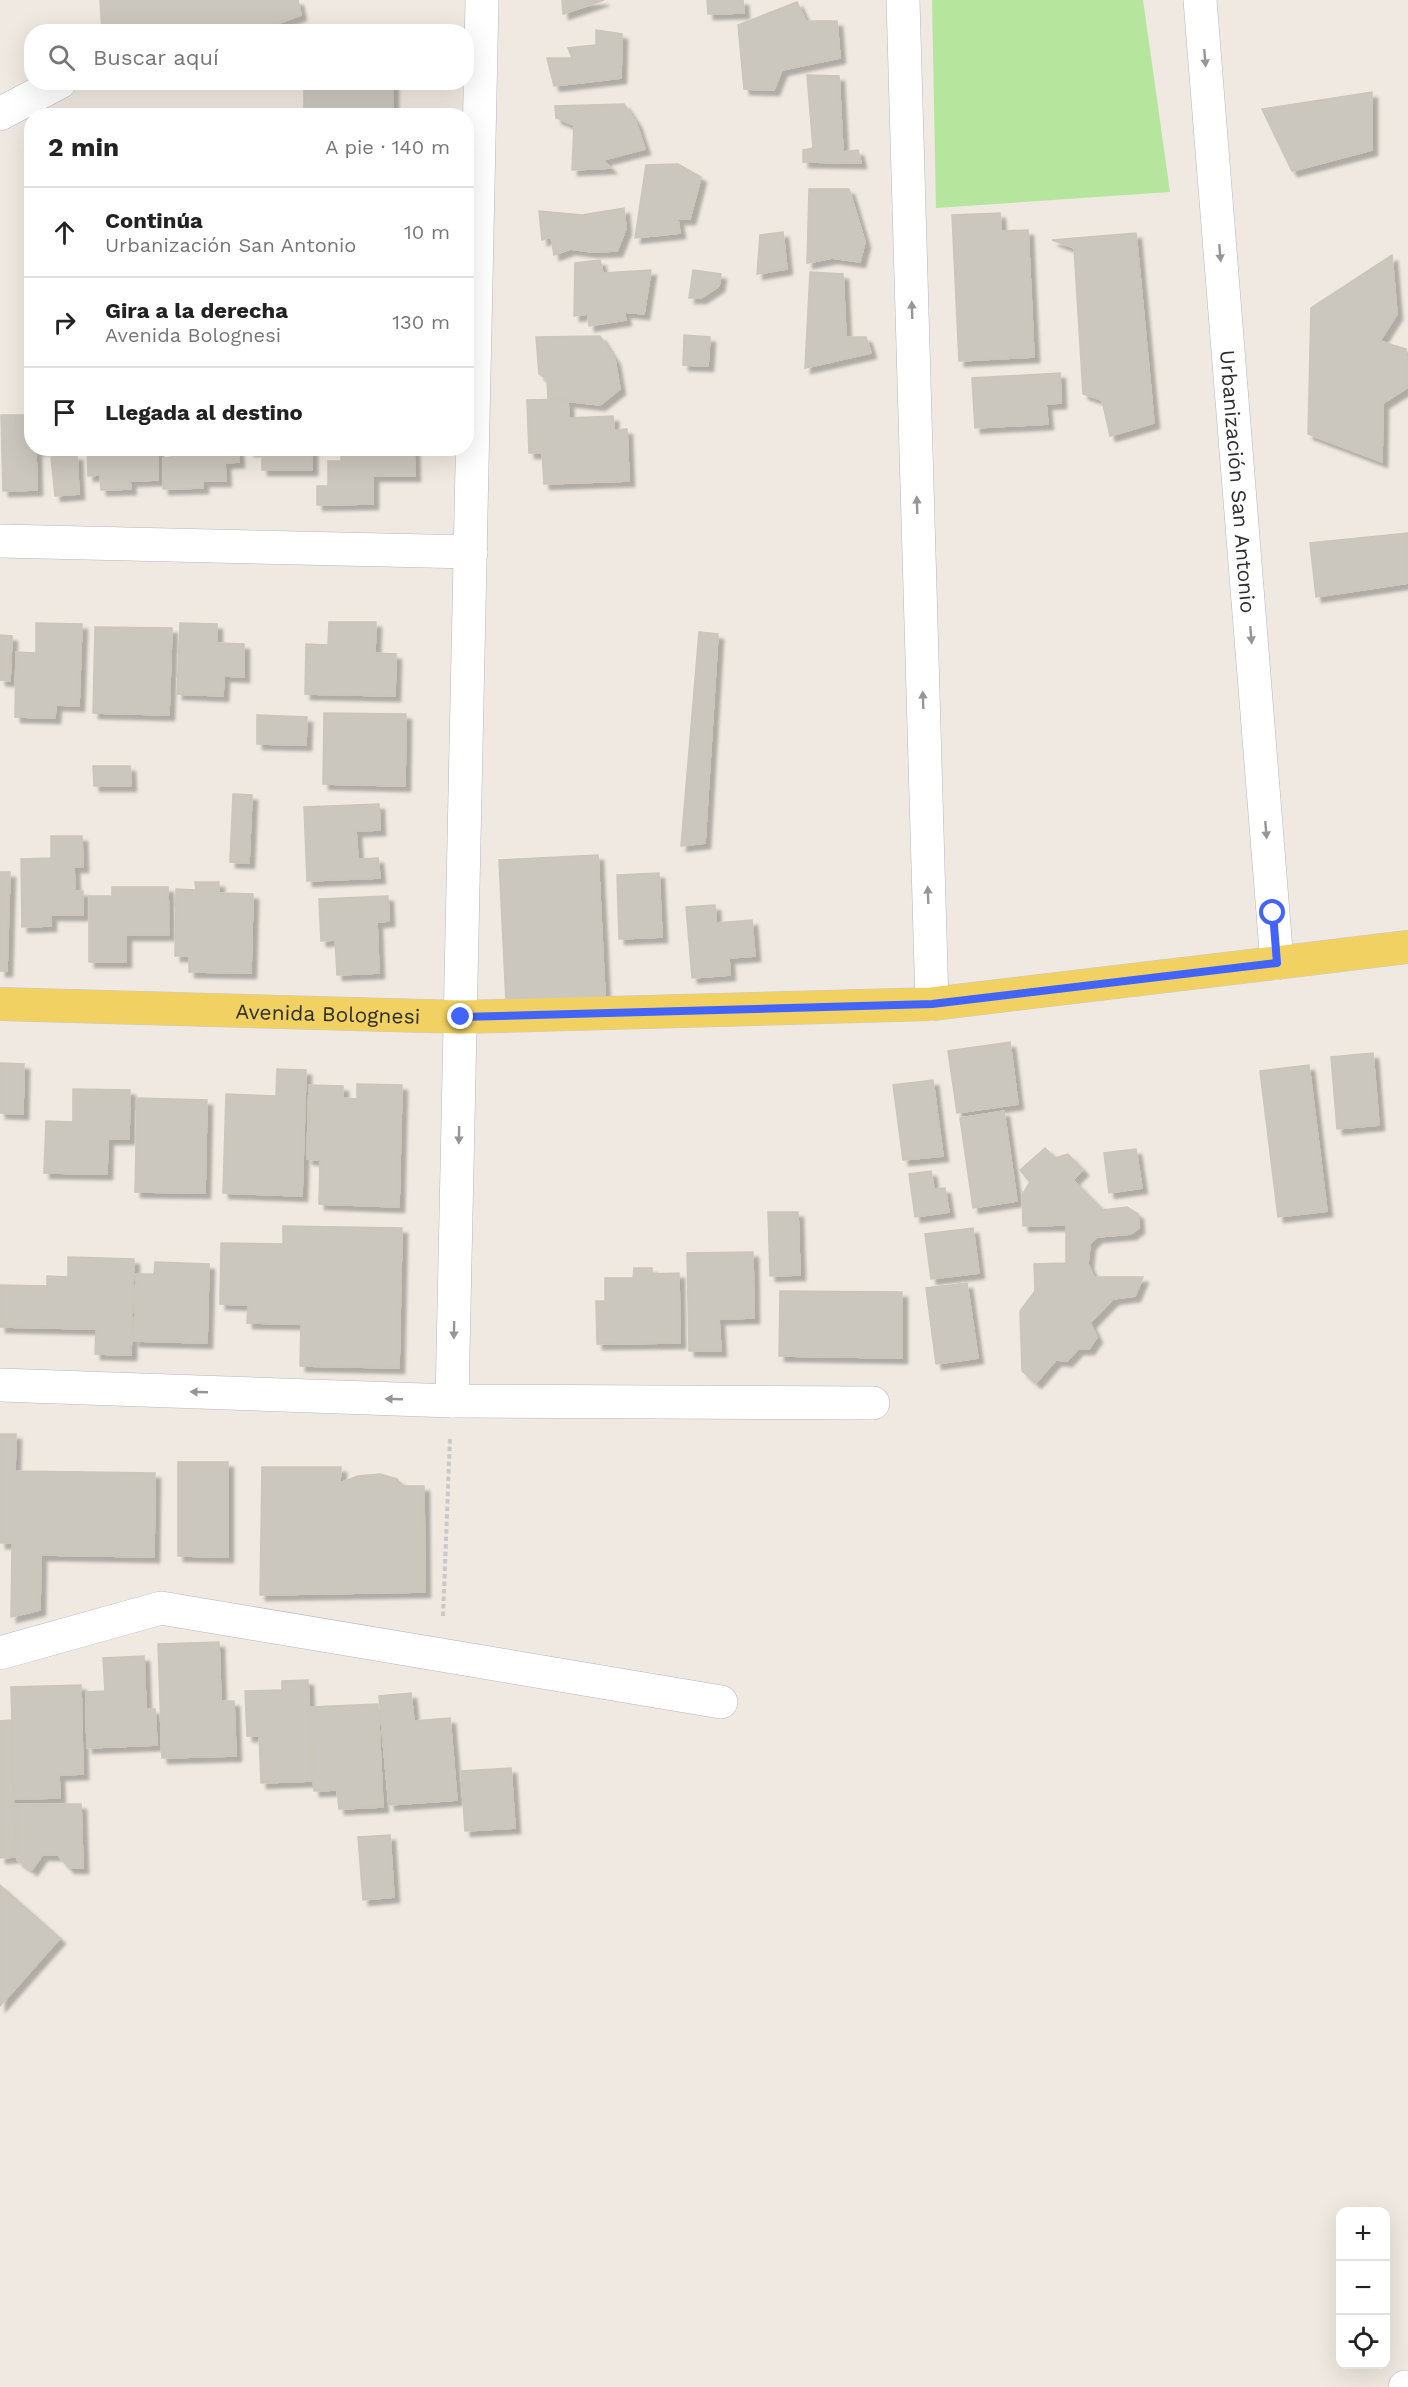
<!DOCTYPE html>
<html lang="es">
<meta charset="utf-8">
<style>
:root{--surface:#fff;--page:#f2f2f2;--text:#222;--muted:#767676;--line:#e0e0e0}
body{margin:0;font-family:"Work Sans",sans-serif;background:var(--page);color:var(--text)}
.controls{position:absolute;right:18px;bottom:18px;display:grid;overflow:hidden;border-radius:12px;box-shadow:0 6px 24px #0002}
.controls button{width:54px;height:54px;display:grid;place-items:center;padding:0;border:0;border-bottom:2px solid var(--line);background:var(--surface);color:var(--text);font:30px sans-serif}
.stop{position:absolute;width:18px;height:18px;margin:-14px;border:4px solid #4264fb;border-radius:50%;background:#fff}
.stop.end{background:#4264fb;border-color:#fff;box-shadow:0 2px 6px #0008}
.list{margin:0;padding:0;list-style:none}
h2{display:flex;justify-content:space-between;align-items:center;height:78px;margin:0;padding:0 24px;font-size:26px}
h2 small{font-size:20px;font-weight:400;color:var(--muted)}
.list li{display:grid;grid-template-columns:39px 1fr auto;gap:18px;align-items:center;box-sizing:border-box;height:90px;padding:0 24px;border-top:2px solid var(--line)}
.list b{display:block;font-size:22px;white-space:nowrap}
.list p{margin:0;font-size:20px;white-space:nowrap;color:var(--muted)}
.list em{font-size:20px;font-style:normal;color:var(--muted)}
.icon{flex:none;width:33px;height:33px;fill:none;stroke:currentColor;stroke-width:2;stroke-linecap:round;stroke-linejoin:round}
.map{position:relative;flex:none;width:1408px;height:2387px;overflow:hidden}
.search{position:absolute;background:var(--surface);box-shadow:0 6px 24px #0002;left:24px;top:24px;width:450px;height:66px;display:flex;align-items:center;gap:15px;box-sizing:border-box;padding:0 21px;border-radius:24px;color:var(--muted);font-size:22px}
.panel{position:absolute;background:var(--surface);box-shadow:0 6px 24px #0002;left:24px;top:108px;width:450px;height:348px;border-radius:24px}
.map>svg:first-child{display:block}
.green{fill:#b6e59e}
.building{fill:#cbc7bf;stroke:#cbc5ba;stroke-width:1.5;filter:url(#shadow)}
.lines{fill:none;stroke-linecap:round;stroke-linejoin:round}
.minor-casing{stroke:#b4b7c1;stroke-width:34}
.major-casing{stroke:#c9c9c9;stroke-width:34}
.path{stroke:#c9c9c9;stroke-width:4;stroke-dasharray:4.5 3;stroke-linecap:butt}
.minor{stroke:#fff;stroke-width:33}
.major{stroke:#f2d163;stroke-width:33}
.oneway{fill:#969696}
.route{stroke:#4264fb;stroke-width:8}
.labels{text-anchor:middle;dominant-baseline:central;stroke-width:5;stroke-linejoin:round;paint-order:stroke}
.street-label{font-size:21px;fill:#2e2e2e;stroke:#fff}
</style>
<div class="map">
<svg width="1408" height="2387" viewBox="0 0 1408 2387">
<defs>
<filter id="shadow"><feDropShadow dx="5.5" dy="5.5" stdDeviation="1.5" flood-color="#0004"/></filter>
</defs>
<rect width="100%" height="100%" fill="#efe9e1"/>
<path class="green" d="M932,0h211l27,192 -234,16z"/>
<path class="building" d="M100,0h198l3,15 -46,17h-153z
M562,0h42l-41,14z
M707,0h36l1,13 -36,1z
M797,2l9,19h31l3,37 -58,12 -8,20 -30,-1 -6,-64z
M596,30l26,4 -1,44 -67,8 -7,-28h25l-4,-10 28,-3z
M807,75l32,1 4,76 15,-2 3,13 -58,-1v-12l10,-2z
M304,82h89v34h-89z
M1372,92v58l-80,21 -30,-62z
M624,104l12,18 9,27 -42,11 8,8 -39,2 2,-45 -18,-7 -1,-12z
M678,164l23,13 -11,42h-12l2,14 -45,5 11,-73z
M809,189h40l16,53 -5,20 -28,-4 -25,5z
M624,208l2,21 -9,22 -25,1 -22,-3 -16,6 -3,-18 -9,3 -3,-29 43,4z
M1000,213l1,18 27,-1 6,127 -75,4 -7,-146z
M783,232l4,37 -30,5 3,-39z
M1136,233l18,190 -44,13 -8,-36 -19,-6 -9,-146 -22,-8z
M1392,255l5,59 -17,27 26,8 2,38 -25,16 -1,59 -74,-28 3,-126z
M600,260l3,13 48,-3 -7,44 -20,-2 2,8 -37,6 -1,-12 -14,2 1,-53z
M693,270l28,4 -2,12 -18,12h-12z
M810,272l33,2 3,63h20l5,16 -66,15z
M684,335l26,2 -2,29 -25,-1z
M600,336l15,24 5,29 -20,16 -52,-6 -1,-20 -8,-5 -3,-37z
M1060,373l1,30 -15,1 2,20 -73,4 -3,-50z
M568,399l1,19 44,-2 1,14 13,-1 2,52 -85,3 -2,-31h-13l-2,-53z
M1,415h31v33h28l-24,2 1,40 -34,1z
M87,448h71v32l-28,1 1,8 -30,1 -1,-15 -12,1z
M172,448h66l1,14 -14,1 1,18h-23v7l-40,1v-31l9,-1z
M249,448h63v22h-50v-20l-13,1z
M341,448h73l1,28h-42v28l-56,1v-19h11v-25h13z
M77,455l2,39 -24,2 -4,-39z
M1408,533v50l-92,14 -6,-54z
M329,622h47l-1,31 21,1 -1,42 -90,-2 1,-50 22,1z
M36,623l46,1 -3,82 -23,-1 -1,13 -40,-1 1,-65 20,1z
M180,623l37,1v19l27,1v33l-20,-1 -1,20 -46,-2z
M95,627l77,1 -3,87 -76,-2z
M699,632l19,2 -13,209 -24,3z
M0,635l12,1 -2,45 -10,-1z
M324,713l82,1 -1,72 -82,-2z
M257,715l50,2 -1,28 -49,-1z
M93,766h37l1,20h-37z
M233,794l19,1 -3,68 -19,-1z
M379,804l1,26 -24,1 2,28 20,-1 2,20 -73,3 -3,-74z
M51,836h31l1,31h-9l1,24h8v24h-32v11l-29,1 -1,-68 30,-1z
M598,855l7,142 -99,5 -7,-142z
M0,872h10l-3,99h-7z
M659,873l3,64 -43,2 -2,-64z
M195,882h24v11l34,1 -2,79 -62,-1v-16h-14l1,-67 20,1z
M112,887h56l1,48h-43v27h-37v-66h23z
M388,896l1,25 -12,1 2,51 -42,2 -2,-35 -14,1 -2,-42z
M715,905l1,18 36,-3 3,36 -26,2 1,17 -38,3 -6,-71z
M1010,1042l8,62 -61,9 -9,-62z
M1373,1053l6,72 -42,4 -6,-72z
M0,1063l24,1 -1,50 -23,-1z
M1309,1065l18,146 -49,6 -18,-146z
M277,1069l29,1 -4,126 -79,-3 3,-99 50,2z
M933,1080l10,76 -40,4 -10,-75z
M357,1084l45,1 -3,122 -80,-3 1,-44 -13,-1 2,-74 34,1v12l14,1z
M73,1089l57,1 -1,49h-21l-1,35 -63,-1 2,-52 27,1z
M137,1098l70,2 -2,93 -70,-1z
M1004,1111l13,90 -44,7 -13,-90z
M1045,1148l10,10 13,-4 15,16 -10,10 30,30 24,-3 11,7 1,14 -8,6 -34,3 -7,7 -2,20 6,13h49l-8,19 -22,3 -23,24 7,14 -8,12h-11l-11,12 -11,-1 -20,23 -14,-12 -2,-60 15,-20 -1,-27 32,-1v-38l-43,1 -1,-31 8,-13 -10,-12z
M1136,1149l6,39 -33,5 -5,-40z
M931,1171l3,18 11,-1 4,24 -34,5 -6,-43z
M768,1212h30l2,63 -30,1z
M283,1226l119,2 -3,140 -99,-2 1,-42 -54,-1 1,-18 -28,-1 1,-61 62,1z
M973,1228l6,45 -48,6 -6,-45z
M753,1252l1,66 -35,1 2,32h-32l-2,-98z
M68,1257l66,2 -3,96 -36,-1 1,-25 -96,-2v-42l47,1v-10l21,1z
M155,1262l54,2 -2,79 -73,-2 2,-67h18z
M634,1268h18v6l27,-1 1,70 -83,1 -1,-43h9v-23h28z
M967,1283l11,75 -42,6 -10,-76z
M780,1291l122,1v66l-123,-2z
M0,1434h16l-1,37 140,2 -1,84 -113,-2 -1,55 -29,7 1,-74h-12z
M178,1462h50v95l-50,-1z
M262,1467h79l-1,16 18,-7 22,-2 17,5 6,7h21l1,106 -165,3z
M219,1642l2,59h13l2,55 -74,2 -4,-114z
M144,1656l2,53h9l2,36 -70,3 -1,-56 19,-1 -2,-33z
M308,1680l4,101 -51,2 -2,-47h-12l-2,-45 37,-1v-9z
M81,1685l2,89 -24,1 1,23 -46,1 -3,-112z
M411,1693l3,28 36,-3 7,82 -68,5 -10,-109z
M378,1704l5,103 -44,2 -2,-19 -23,1 -4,-84z
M11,1720l4,137 -15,1v-137z
M511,1768l4,60 -50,3 -4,-60z
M16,1804h65l2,64h-14l-11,-13h-16l-10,15 -15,-10z
M390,1835l4,62 -31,3 -5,-63z
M0,1885l60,53 -60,68z"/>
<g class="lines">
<g class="minor-casing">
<g id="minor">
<path d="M903,0l29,1004"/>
<path id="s1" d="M1200,0l77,963"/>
<path d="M0,114l60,-32"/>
<path d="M0,541l471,11"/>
<path d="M0,1385l452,16 421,2"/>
<path d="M452,1401l30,-1401"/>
<path d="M0,1653l161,-45 560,94"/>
<path d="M1405,2387h3"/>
</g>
</g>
<g class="major-casing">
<g id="major">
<path id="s2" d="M0,1004l461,13 471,-13 476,-57"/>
</g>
</g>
<path class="path" d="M443,1616l7,-178"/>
<use href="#minor" class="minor"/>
<use href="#major" class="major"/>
</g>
<defs><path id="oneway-solid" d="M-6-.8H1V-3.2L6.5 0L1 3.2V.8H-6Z" transform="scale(1.5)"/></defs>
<g class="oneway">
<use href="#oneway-solid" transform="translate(1205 58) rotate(85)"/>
<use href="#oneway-solid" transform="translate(1220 253) rotate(85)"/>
<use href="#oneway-solid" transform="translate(912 310) rotate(-92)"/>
<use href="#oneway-solid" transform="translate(917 505) rotate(-92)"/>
<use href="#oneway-solid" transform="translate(1251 635) rotate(85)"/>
<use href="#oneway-solid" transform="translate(923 700) rotate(-92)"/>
<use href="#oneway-solid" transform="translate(1266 830) rotate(85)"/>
<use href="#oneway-solid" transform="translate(928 895) rotate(-92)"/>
<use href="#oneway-solid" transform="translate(459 1135) rotate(91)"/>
<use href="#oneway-solid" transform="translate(454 1330) rotate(91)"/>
<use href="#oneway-solid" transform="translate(199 1392) rotate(-178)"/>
<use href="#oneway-solid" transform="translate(394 1399) rotate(-178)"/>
</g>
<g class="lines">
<path class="route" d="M461,1017l471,-13 345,-41 -4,-50"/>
</g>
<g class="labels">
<g class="street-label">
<text stroke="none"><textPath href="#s1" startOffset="483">Urbanización San Antonio</textPath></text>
<text stroke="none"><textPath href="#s2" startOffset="328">Avenida Bolognesi</textPath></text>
</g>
</g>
</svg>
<div class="controls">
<button>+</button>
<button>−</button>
<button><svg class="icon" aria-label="locate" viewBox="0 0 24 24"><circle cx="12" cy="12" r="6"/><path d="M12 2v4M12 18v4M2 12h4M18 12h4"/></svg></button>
</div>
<div class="stop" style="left:1273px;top:913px"></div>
<div class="stop end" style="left:461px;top:1017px"></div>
<div class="search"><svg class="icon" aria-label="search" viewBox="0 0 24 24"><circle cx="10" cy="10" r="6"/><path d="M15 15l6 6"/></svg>Buscar aquí</div>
<section class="panel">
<h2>2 min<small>A pie · 140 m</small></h2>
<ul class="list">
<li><svg class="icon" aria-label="ahead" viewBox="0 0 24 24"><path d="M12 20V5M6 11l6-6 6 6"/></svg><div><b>Continúa</b><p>Urbanización San Antonio</p></div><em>10 m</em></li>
<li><svg class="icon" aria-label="right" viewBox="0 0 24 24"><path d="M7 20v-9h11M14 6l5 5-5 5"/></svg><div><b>Gira a la derecha</b><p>Avenida Bolognesi</p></div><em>130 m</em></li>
<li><svg class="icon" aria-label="arrive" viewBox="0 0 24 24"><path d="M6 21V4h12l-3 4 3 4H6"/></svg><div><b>Llegada al destino</b></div></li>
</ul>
</section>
</div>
